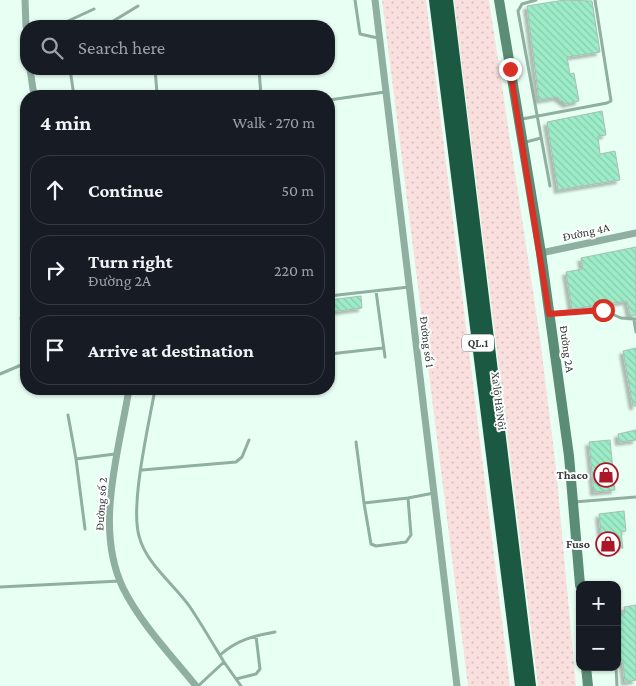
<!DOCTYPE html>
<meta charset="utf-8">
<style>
:root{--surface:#171b24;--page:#242831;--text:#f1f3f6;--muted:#9ea1a6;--line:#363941}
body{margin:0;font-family:"Crimson Pro",serif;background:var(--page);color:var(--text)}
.controls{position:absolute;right:15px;bottom:15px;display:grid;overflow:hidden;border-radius:10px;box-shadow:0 1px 4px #0004}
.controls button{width:45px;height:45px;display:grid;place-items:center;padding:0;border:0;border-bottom:1px solid var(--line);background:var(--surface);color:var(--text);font:25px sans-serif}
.stop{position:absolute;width:15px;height:15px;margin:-11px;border:4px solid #d93025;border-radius:50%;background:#fff}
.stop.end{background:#d93025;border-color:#fff;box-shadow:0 1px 5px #0008}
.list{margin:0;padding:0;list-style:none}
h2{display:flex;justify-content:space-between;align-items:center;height:65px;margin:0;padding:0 20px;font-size:21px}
h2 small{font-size:16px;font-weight:400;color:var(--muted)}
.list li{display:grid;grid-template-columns:32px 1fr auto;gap:15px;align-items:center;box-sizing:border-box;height:70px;margin:0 10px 10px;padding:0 10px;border:1px solid var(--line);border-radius:20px}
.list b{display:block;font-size:19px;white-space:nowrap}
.list p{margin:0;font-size:16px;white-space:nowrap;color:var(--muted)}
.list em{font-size:16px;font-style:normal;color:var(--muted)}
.icon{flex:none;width:28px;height:28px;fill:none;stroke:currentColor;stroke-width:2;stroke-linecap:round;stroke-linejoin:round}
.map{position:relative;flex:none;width:636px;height:686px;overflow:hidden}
.search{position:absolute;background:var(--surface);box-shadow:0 1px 4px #0004;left:20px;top:20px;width:315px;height:55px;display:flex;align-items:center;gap:12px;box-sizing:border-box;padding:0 18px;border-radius:20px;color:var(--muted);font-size:19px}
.panel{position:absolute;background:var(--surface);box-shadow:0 1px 4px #0004;left:20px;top:90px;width:315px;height:305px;border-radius:20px}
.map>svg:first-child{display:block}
.grass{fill:url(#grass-dots)}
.building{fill:url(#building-back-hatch);stroke:#a8beb3;filter:url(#shadow)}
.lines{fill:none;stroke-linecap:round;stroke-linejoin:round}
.lane{stroke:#8fafa0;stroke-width:3}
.street{stroke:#8fafa0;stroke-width:7}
.secondary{stroke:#5b8c75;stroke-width:10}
.highway{stroke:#1b5942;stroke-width:12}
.route{stroke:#d93025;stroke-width:6}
.labels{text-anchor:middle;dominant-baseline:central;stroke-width:4;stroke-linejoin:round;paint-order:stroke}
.shield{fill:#fff;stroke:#707674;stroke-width:1}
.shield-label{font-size:11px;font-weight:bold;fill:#333c38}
.street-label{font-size:12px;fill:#333c38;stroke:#fff}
.poi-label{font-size:12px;font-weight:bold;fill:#333c38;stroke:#fff;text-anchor:end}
</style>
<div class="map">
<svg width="636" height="686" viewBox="0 0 636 686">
<defs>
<pattern id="grass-dots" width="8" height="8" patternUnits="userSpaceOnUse" patternTransform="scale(1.25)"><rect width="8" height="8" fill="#f9e0de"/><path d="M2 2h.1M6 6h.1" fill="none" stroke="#d6c1bf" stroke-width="1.8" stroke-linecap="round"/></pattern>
<pattern id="building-back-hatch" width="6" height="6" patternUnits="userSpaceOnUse" patternTransform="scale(1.25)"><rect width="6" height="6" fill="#9cecc8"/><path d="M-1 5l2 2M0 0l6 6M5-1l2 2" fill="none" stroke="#87cbad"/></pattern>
<filter id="shadow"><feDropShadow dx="-3.5" dy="3.5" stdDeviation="1" flood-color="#0004"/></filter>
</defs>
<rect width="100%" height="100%" fill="#e8fff3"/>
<path class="grass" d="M382,0h44l84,686h-42z
M454,0h35l51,338 16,130 20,218h-38z"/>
<path class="building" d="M564,0l28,1 8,51 -33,5 3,17 4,-1 5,28 -13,3 -9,-7 -18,3 -12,-94z
M602,111l4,24 -8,1 2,18 15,-3 5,29 -62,10 -11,-68z
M636,247v69l-6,-1 -3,-14 -55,8 -6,-37 17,-3 -2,-11z
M361,296l1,12 -33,4v-12z
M636,348v58h-3l-10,-55z
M636,430v10l-17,2 -1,-8z
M610,440l5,50 -21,2 -5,-50z
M624,511l2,20 -5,1 2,16 -20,3 -4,-37z
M636,605v75l-11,2 -2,-19 -6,1 1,-50 7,-1 -1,-6z"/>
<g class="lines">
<path class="lane" d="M355,0l5,34 18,4
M536,0l-14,4 -4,7 32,175
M256,23v3
M65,26l3,-5 26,-12
M105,26l33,-20
M70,69l4,27
M259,69l2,27
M152,96l5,-3 -2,-24
M329,100l56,-8
M522,119l85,-16 4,-2 -16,-101
M526,142l15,-4
M376,291l9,66
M329,296l80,-9
M26,314l-5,4 5,29
M551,314l52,-4 18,8 15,1
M634,320l2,12
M329,344l4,37
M330,354l53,-6
M0,374l26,-11
M155,389c-6,35 -25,115 -16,147 7,28 35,48 51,71 12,18 23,37 34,55
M68,415l8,44 39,-5
M356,442l8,61 44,-5
M76,459l9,70
M142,470l94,-8 6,-5 7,-17
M574,502l62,-5
M364,503l7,41 5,2 30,-4 5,-7 -3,-37 26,-5
M0,587l120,-6
M220,655c17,-15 33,-19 55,-23
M616,667l1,19
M236,679l20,-5 4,-5 -4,-33
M198,686l26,-24 17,24"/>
<path class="street" d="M25,0l1,26
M375,0l82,686
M30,69l4,27
M541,253l95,-20
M129,389c-10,62 -35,139 -6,199 18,36 48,67 73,98"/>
<path class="secondary" d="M499,0l42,253 28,203 11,129
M586,667l2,19"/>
<path class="highway" d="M435,0l86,686
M447,0l83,686"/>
</g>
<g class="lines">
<path class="route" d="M510,69l39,245 54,-4"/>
</g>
<defs>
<g id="shop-ring" transform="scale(1.25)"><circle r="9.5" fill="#fff" stroke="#ac1728" stroke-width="1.5"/><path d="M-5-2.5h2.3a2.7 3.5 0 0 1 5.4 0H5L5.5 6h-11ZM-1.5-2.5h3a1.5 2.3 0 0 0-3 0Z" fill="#ac1728"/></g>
</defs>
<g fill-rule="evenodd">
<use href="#shop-ring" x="606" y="475"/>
<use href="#shop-ring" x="608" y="544"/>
</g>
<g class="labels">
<rect class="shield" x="462" y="334.5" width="32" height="17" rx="4"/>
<g class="shield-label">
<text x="478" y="343">QL.1</text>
</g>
<g class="street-label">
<text transform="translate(586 232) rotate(-12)">Đường 4A</text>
<text transform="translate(427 342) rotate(83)">Đường số 1</text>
<text transform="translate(567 349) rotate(82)">Đường 2A</text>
<text transform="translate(499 401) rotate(83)">Xa lộ Hà Nội</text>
<text transform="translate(101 504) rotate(-86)">Đường số 2</text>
</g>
<g class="poi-label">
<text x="588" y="475">Thaco</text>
<text x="590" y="544">Fuso</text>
</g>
</g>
</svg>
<div class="controls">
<button>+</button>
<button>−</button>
</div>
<div class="stop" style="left:603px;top:310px"></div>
<div class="stop end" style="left:510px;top:69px"></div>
<div class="search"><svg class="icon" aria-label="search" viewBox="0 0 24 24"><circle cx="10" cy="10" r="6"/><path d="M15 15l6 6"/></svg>Search here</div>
<section class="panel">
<h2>4 min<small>Walk · 270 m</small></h2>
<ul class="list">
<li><svg class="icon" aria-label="ahead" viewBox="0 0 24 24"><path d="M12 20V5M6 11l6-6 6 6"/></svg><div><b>Continue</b></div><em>50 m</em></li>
<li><svg class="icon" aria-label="right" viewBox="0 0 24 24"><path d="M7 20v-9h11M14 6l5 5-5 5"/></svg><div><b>Turn right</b><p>Đường 2A</p></div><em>220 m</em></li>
<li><svg class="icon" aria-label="arrive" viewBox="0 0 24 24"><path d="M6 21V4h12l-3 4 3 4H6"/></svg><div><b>Arrive at destination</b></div></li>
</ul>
</section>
</div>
